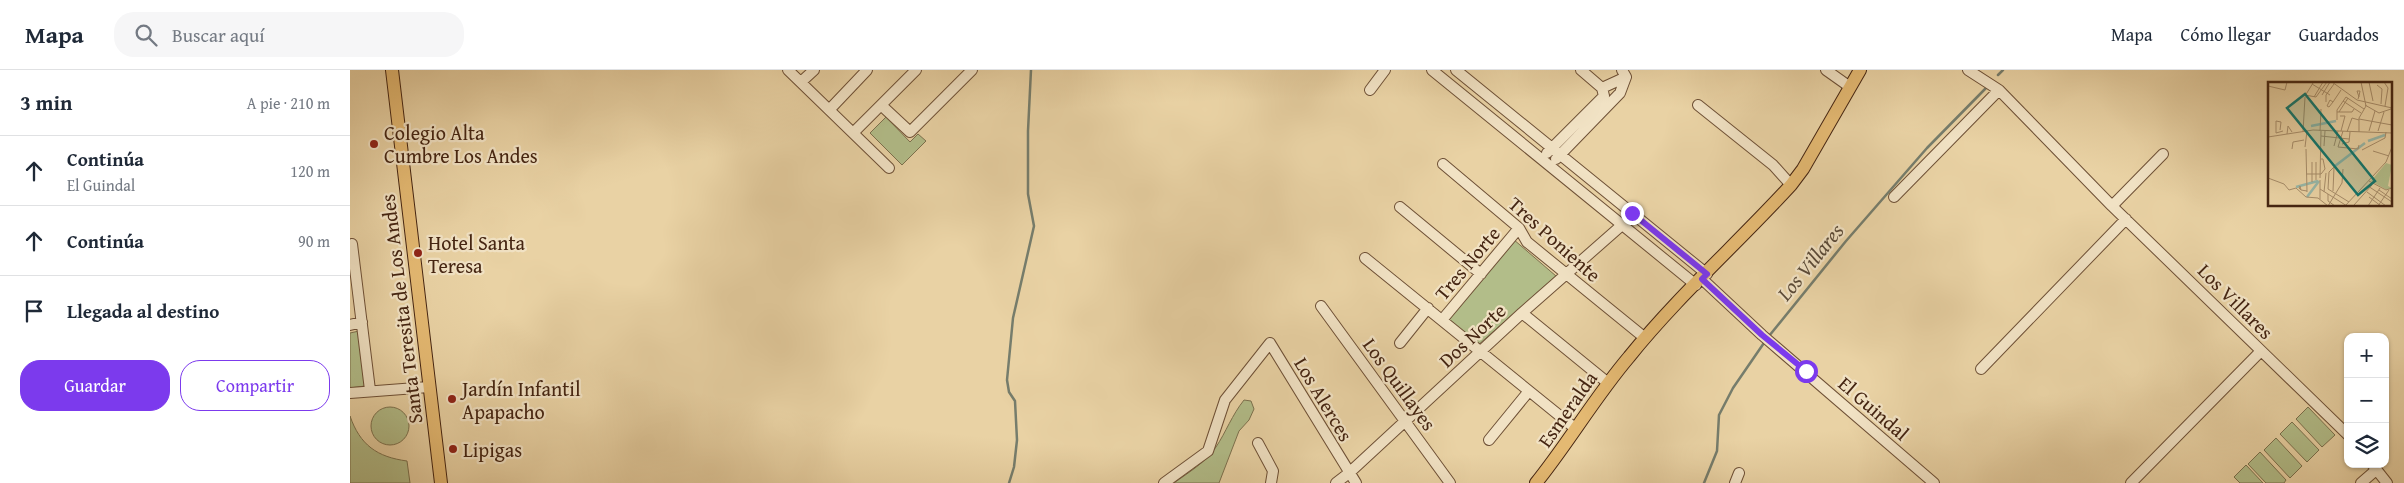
<!DOCTYPE html>
<html lang="es">
<meta charset="utf-8">
<style>
:root{--surface:#fff;--page:#f6f6f7;--text:#1f2937;--muted:#747a83;--line:#e0e1e3;--accent:#7c3aed}
body{margin:0;font-family:"Gentium Book Plus",serif;background:var(--page);color:var(--text)}
.controls{position:absolute;right:15px;bottom:15px;display:grid;overflow:hidden;border-radius:10px;box-shadow:0 1px 4px #0004}
.controls button{width:45px;height:45px;display:grid;place-items:center;padding:0;border:0;border-bottom:1px solid var(--line);background:var(--surface);color:var(--text);font:25px sans-serif}
.stop{position:absolute;width:15px;height:15px;margin:-11px;border:4px solid #7c3aed;border-radius:50%;background:#fff}
.stop.end{background:#7c3aed;border-color:#fff;box-shadow:0 1px 5px #0008}
.list{margin:0;padding:0;list-style:none}
h2{display:flex;justify-content:space-between;align-items:center;height:65px;margin:0;padding:0 20px;font-size:21px}
h2 small{font-size:16px;font-weight:400;color:var(--muted)}
.list li{display:grid;grid-template-columns:32px 1fr auto;gap:15px;align-items:center;box-sizing:border-box;height:70px;padding:0 20px;border-top:1px solid var(--line)}
.list b{display:block;font-size:19px;white-space:nowrap}
.list p{margin:0;font-size:16px;white-space:nowrap;color:var(--muted)}
.list em{font-size:16px;font-style:normal;color:var(--muted)}
.actions{display:flex;gap:10px;padding:15px 20px}
.actions a{flex:1;padding:11px 0;border:1px solid var(--accent);border-radius:20px;text-align:center;font-size:18px;color:var(--accent)}
.actions .main{background:var(--accent);color:#fff}
.icon{flex:none;width:28px;height:28px;fill:none;stroke:currentColor;stroke-width:2;stroke-linecap:round;stroke-linejoin:round}
.map{position:relative;flex:none;width:2054px;height:413px;overflow:hidden}
header{display:flex;align-items:center;gap:30px;box-sizing:border-box;height:70px;padding:0 25px;background:var(--surface);border-bottom:1px solid var(--line)}
header strong{font-size:24px}
nav{display:flex;gap:28px;margin-inline-start:auto;font-size:18px}
.search{width:350px;height:45px;background:var(--page);display:flex;align-items:center;gap:12px;box-sizing:border-box;padding:0 18px;border-radius:20px;color:var(--muted);font-size:19px}
main{display:flex}
aside{flex:1;background:var(--surface)}
.map>svg:first-child{display:block}
.green{fill:#b2bd89;stroke:#7c714e}
.lines{fill:none;stroke-linecap:round;stroke-linejoin:round}
.stream{stroke:#767d6c;stroke-width:2.5}
.minor-casing{stroke:#6e5036;stroke-width:12}
.major-casing{stroke:#452512;stroke-width:14}
.minor{stroke:#f1e2c4;stroke-width:10}
.major{stroke:#e4b972;stroke-width:12}
.route{stroke:#7c3aed;stroke-width:6}
.poi-dot{fill:#8f2418;stroke:#f1e2c4;stroke-width:2}
.labels{text-anchor:middle;dominant-baseline:central;stroke-width:4.5;stroke-linejoin:round;paint-order:stroke}
.poi-label{font-size:20px;fill:#452512;stroke:#f1e2c4;text-anchor:start}
.street-label{font-size:20px;fill:#452512;stroke:#f1e2c4}
.water-label{font-size:21px;font-style:italic;fill:#5a4a38;stroke:#f1e2c4}
.inset-river{fill:none;stroke:#97b7a8;stroke-width:2.5}
.inset-road{fill:none;stroke:#a78d6a;stroke-width:1}
.view{fill:#0f766e;fill-opacity:0.15;stroke:#0f766e;stroke-width:2.5}
.inset-edge{fill:none;stroke:#452512;stroke-width:2.5}
</style>
<header>
<strong>Mapa</strong>
<div class="search"><svg class="icon" aria-label="search" viewBox="0 0 24 24"><circle cx="10" cy="10" r="6"/><path d="M15 15l6 6"/></svg>Buscar aquí</div>
<nav><a>Mapa</a><a>Cómo llegar</a><a>Guardados</a></nav>
</header>
<main>
<aside>
<h2>3 min<small>A pie · 210 m</small></h2>
<ul class="list">
<li><svg class="icon" aria-label="ahead" viewBox="0 0 24 24"><path d="M12 20V5M6 11l6-6 6 6"/></svg><div><b>Continúa</b><p>El Guindal</p></div><em>120 m</em></li>
<li><svg class="icon" aria-label="ahead" viewBox="0 0 24 24"><path d="M12 20V5M6 11l6-6 6 6"/></svg><div><b>Continúa</b></div><em>90 m</em></li>
<li><svg class="icon" aria-label="arrive" viewBox="0 0 24 24"><path d="M6 21V4h12l-3 4 3 4H6"/></svg><div><b>Llegada al destino</b></div></li>
</ul>
<div class="actions"><a class="main">Guardar</a><a>Compartir</a></div>
</aside>
<div class="map">
<svg width="2054" height="413" viewBox="0 0 2054 413">
<rect width="100%" height="100%" fill="#e9d2a4"/>
<filter id="stains"><feTurbulence type="fractalNoise" baseFrequency=".004" numOctaves="4"/><feColorMatrix values="0 0 0 0 .2 0 0 0 0 .09 0 0 0 0 .02 0 0 0 .5 -.17"/></filter>
<radialGradient id="worn" r=".72"><stop offset=".6" stop-color="#630" stop-opacity="0"/><stop offset="1" stop-color="#630" stop-opacity=".3"/></radialGradient>
<path class="green" d="M536,47l24,25 8,-8 8,7 -24,24 -32,-32z
M1163,169l43,37 -79,70 -32,-27z
M9,261l6,55 -15,2v-55z
M894,330l7,1 3,8 -5,11 -10,11 -20,52h-45c15,-11 31,-20 42,-36 10,-15 16,-32 28,-47z
M21 356a19 19 0 1 1 38 0a19 19 0 1 1-38 0Z
M1958,337l27,28 -13,12 -26,-28z
M0,346c10,29 27,41 57,45l3,22h-60z
M1942,352l27,28 -12,12 -27,-28z
M1926,368l26,28 -12,12 -26,-28z
M1910,382l26,28 -2,3h-18l-18,-19z
M1896,395l17,18h-23l-6,-6z"/>
<g class="lines">
<path class="stream" d="M1648,5l5,-5
M1419,266l77,-95 81,-93 59,-60
M659,413l5,-16 3,-27 -2,-39 -6,-9 -2,-12 6,-62 21,-92 -6,-32v-63l3,-61
M1354,413l13,-32 2,-36 14,-27 33,-48"/>
<g class="minor-casing">
<path id="minor" d="M438,0l101,98
M1082,0l264,215
M1106,0l251,204
M1476,0l24,17
M1618,0l31,20 113,116 236,229
M451,12l13,-12
M1252,18l24,-11
M1020,20l15,-20
M531,35l29,27 62,-62
M1348,35l75,60 18,20
M480,39l37,-39
M503,63l63,-63
M1197,83l57,-57 -2,-8 -21,-18
M1206,89l64,-66 6,-16 -4,-7
M1093,94l76,64 8,14 118,96
M1544,127l105,-107
M1762,136l51,-52
M1050,137l81,67
M2,174l18,146
M1015,188l211,171
M1352,209l60,56 172,148
M971,236l129,177
M1172,243l86,70
M1092,250l77,-92
M0,255l12,-3
M1050,273l28,-35
M1631,299l145,-150
M0,323l79,-6
M1139,370l40,-49
M908,373l15,28 -2,12
M2022,394l15,19
M814,413l44,-32 17,-51 45,-57 86,140
M986,413l13,-10 173,-160 100,-88
M1385,413l4,-10
M1781,413l129,-131
M2011,413l15,-13"/>
</g>
<g class="major-casing">
<path id="major" d="M42,0l49,413
M1186,413c33,-41 59,-86 93,-126 49,-61 109,-114 162,-172l12,-16 57,-99"/>
</g>
<use href="#minor" class="minor"/>
<use href="#major" class="major"/>
</g>
<g class="lines">
<path class="route" d="M1282,143l75,61 -5,5 60,56 44,36"/>
</g>
<g class="poi-dot">
<circle cx="24" cy="74" r="5"/>
<circle cx="68" cy="183" r="5"/>
<circle cx="102" cy="329" r="5"/>
<circle cx="103" cy="379" r="5"/>
</g>
<g class="labels">
<g class="poi-label">
<text x="34" y="62">Colegio Alta<tspan x="34" dy="23">Cumbre Los Andes</tspan></text>
<text x="78" y="172">Hotel Santa<tspan x="78" dy="23">Teresa</tspan></text>
<text x="112" y="318">Jardín Infantil<tspan x="112" dy="23">Apapacho</tspan></text>
<text x="113" y="379">Lipigas</text>
</g>
<g class="street-label">
<text transform="translate(1205 169) rotate(42)">Tres Poniente</text>
<text transform="translate(1117 193) rotate(-50)">Tres Norte</text>
<text transform="translate(1886 231) rotate(45)">Los Villares</text>
<text transform="translate(51 239) rotate(-97)">Santa Teresita de Los Andes</text>
<text transform="translate(1122 265) rotate(-43)">Dos Norte</text>
<text transform="translate(1050 314) rotate(54)">Los Quillayes</text>
<text transform="translate(974 329) rotate(59)">Los Alerces</text>
<text transform="translate(1524 338) rotate(41)">El Guindal</text>
<text transform="translate(1217 339) rotate(-55)">Esmeralda</text>
</g>
<g class="water-label">
<text transform="translate(1460 192) rotate(-51)">Los Villares</text>
</g>
</g>
<g transform="translate(1918 12)">
<rect width="124" height="124" fill="#e9d2a4"/>
<path d="M118,81l6,2 -4,21 4,2 -5,2 -16,-9z" fill="#b2bd89"/>
<path class="inset-river" d="M43,44l25,-5M100,59l17,-6M67,84l30,-23M28,105l22,-6M39,115l12,-16"/>
<path class="inset-road" d="M64,0l25,18 35,8M101,0l4,19M116,0l4,6 -3,18M44,2l18,11M109,3l5,4 -1,15M0,4l17,4 2,-8M37,13l11,2 11,-15M54,13l8,-13M37,14l8,-13M46,15l9,-15M90,17l1,-3 1,-5h-3l2,6M75,19l18,12M58,20v-7l8,-11M65,20l-3,-2 -3,6 2,1 4,-5 8,-12M97,23l14,8 12,-4M69,30h15l2,-3M71,30l9,-14M72,34h5l-4,15M91,37l33,6M69,38v-10l9,-13 18,12M12,48l1,-8 -5,-1v12l7,-2M52,49l1,-22M75,49l-5,16 20,2 1,-4M101,49l6,-20M110,49l6,-19M35,50l2,-35M79,50l5,-14 7,2M91,50v-14l7,-12 -5,-24M19,52l1,-8 4,6M53,54l28,3M0,55l45,-7 79,3M74,62l7,-2 1,-10M56,64l1,-15M66,64l4,-15M37,65l2,-16M24,67l1,-7 11,-2M38,67l1,43M94,68l23,-12 1,-6M105,69l16,5M48,80v18M66,85l-5,5 -1,17 21,13M38,92h15l4,-5 -2,-10h-3M0,96l16,6 5,6 7,-2 10,9 12,1 10,8 14,-23 1,-14M52,96l1,-47M101,99l17,9 6,-2M44,100v-20M100,104l24,16M52,107l27,17M33,108l-1,-4 -1,2 2,2 6,1M111,108l13,9M65,109l1,-24M56,110l2,-19M99,110l19,14M60,112v7l7,5M101,115l12,9M52,117v-19M86,123l18,-20M77,124l41,-44 6,-15M100,124l12,-18M110,124l11,-16"/>
<path class="view" d="M37,12l70,87 -17,14 -71,-87z"/>
<rect width="124" height="124" class="inset-edge"/>
</g>
<rect width="100%" height="100%" filter="url(#stains)"/>
<rect width="100%" height="100%" fill="url(#worn)"/>
</svg>
<div class="controls">
<button>+</button>
<button>−</button>
<button><svg class="icon" aria-label="layers" viewBox="0 0 24 24"><path d="M12 4l9 5-9 5-9-5zM3 14l9 5 9-5"/></svg></button>
</div>
<div class="stop" style="left:1456px;top:301px"></div>
<div class="stop end" style="left:1282px;top:143px"></div>
</div>
</main>
